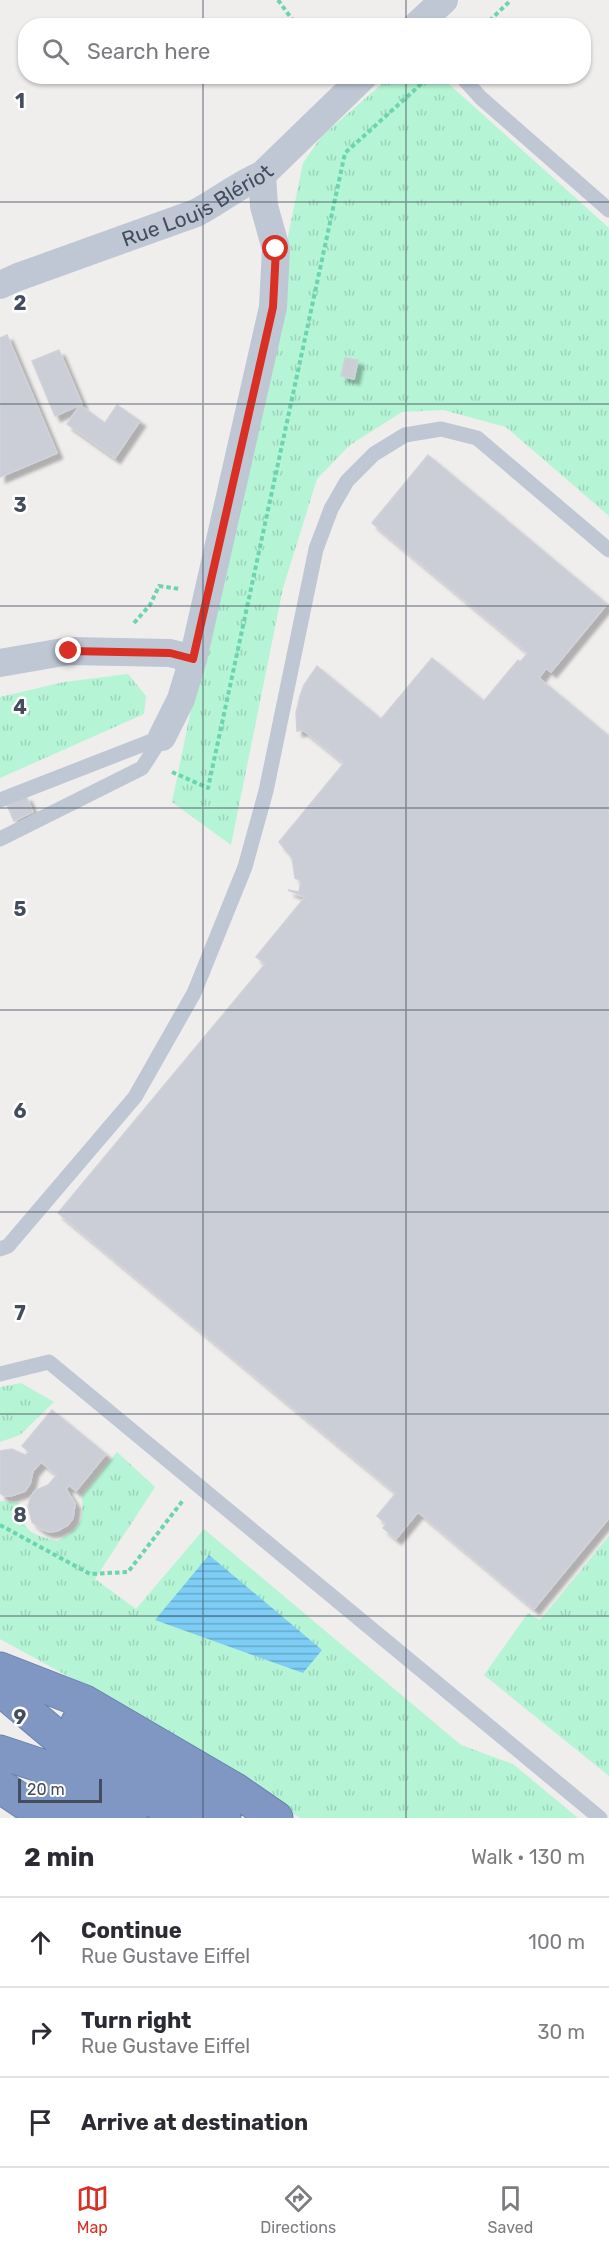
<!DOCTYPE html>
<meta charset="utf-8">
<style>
:root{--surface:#fff;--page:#f7f7f7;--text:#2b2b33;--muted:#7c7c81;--line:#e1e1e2;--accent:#d93025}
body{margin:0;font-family:Rubik,sans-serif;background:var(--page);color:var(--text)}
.scale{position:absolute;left:18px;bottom:15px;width:84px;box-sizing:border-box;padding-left:6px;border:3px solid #434d5d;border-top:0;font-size:16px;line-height:21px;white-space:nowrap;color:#434d5d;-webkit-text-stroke:4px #fff;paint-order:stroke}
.stop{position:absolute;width:18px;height:18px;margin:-14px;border:4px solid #d93025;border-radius:50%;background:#fff}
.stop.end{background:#d93025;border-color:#fff;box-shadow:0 2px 6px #0008}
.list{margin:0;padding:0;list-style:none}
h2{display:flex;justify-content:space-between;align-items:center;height:78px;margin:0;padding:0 24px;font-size:26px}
h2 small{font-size:20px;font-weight:400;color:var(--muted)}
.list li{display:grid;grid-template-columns:39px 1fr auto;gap:18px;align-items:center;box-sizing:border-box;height:90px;padding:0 24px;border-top:2px solid var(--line)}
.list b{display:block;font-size:22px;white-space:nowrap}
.list p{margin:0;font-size:20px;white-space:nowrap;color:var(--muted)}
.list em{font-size:20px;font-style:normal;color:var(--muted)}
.icon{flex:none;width:33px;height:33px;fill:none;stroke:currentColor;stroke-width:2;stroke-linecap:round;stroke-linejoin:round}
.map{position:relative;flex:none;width:609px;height:1818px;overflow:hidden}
.search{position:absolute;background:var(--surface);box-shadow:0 2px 4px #0004;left:18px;right:18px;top:18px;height:66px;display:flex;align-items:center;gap:15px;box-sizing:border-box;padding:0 21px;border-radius:24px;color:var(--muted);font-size:22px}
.sheet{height:348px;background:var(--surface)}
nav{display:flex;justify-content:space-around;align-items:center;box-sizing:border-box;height:84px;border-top:2px solid var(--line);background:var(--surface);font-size:16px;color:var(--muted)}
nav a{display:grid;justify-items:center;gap:3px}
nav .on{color:var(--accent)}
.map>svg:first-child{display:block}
.grass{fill:url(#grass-tufts)}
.water{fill:url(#water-rules)}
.building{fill:#cbced6;stroke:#d0d2da;stroke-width:1.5;filter:url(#shadow)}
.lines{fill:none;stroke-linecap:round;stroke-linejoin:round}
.highway-casing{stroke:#6a82ae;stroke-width:35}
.path{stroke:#6ad5ae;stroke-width:4;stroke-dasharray:4.5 3;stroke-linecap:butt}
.lane{stroke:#bfc7d4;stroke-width:15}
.street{stroke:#bfc7d4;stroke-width:28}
.highway{stroke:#7f97c2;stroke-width:33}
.route{stroke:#d93025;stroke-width:8}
.grid{fill:none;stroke:#434d5d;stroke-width:1.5;stroke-opacity:0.55}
.labels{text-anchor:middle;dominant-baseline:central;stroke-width:5;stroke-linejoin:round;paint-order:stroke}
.street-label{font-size:21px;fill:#434d5d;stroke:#fff}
.grid-label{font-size:20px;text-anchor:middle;font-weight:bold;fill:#434d5d;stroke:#fff;stroke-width:5;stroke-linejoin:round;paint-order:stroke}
</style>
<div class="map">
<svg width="609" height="1818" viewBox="0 0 609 1818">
<defs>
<pattern id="grass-tufts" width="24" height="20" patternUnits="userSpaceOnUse" patternTransform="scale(1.5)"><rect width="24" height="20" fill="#b5f4d5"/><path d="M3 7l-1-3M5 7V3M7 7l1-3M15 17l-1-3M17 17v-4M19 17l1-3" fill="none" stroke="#9dd3b9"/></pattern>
<pattern id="water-rules" width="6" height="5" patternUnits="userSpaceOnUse" patternTransform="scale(1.5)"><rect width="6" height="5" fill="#7dcdf6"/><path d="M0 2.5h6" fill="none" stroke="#68a9ca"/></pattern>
<filter id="shadow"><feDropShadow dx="5.5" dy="5.5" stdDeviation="1.5" flood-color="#0004"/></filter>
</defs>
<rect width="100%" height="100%" fill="#f0eded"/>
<path class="grass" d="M390,77h51l168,151v288l-103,-89 -63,-17 -41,2 -52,33 -33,34 -34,109 -52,257 -59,-43 131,-639 19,-27z
M128,674l18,22 -2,18 -144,64v-81l64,-15z
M21,1383l33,19 -34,33 -20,7v-55z
M117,1452l38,35 -60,92 41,30 68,-80 257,216 52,19 65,54h-278l-158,-101 -142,-78v-138l19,2c3,29 12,31 38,38 23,-13 27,-17 25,-45z
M609,1536v240l-125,-101 44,-62 12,7z"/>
<path class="water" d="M209,1555l113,95 -19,23 -148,-53z"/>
<path class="building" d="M7,335l50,118 -57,24v-139z
M59,350l23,54 -27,12 -23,-55z
M345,358l13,2 -4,19 -13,-3z
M80,405l25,18 12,-18 23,16 -25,37 -48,-34z
M428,455l179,149 -56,68 -5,-4 -7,10 70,58v782l-75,91 -116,-97 -22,27 -13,-11 3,-4 -9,-8 19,-23 -338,-280 207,-249 -9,-7 49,-60 -17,-7 11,2 2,-11 -6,-3 -3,-20 -13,-16 65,-79 -41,-33 -6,1 -1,-18 4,-17 4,-11 13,-19 64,53 51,-61 52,43 34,-41 2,2 8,-9 -156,-130z
M26,796l7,16 -19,9 -7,-16z
M52,1410l54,44 -30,37 -7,-6 -3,4 9,15 -2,14 -5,7 -11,6 -8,1 -8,-3 -9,-7 -4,-16 3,-10 5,-6 12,-5 9,-10 -16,-13 -8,9 -3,13 -5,7 -14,5h-7l-4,-3v-42l12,-2 13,6 4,-3 -7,-6z"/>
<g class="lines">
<g class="highway-casing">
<path id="highway" d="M0,1669l85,33 149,87 42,29
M0,1689l61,51 120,78
M78,1722l146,96
M0,1752l45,15 85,51
M0,1786l47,32
M44,1791l41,27"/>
</g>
<path class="path" d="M278,0l19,26
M484,26l27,-26
M134,623l16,-18 9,-19 21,3
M172,772l36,16 137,-635 85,-77
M0,1525l90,49 38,-2 56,-73"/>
<path class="lane" d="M461,76l20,22 128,112
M0,800l162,-63
M0,839l142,-71 20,-31
M0,1249l8,-3 127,-149 59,-104 51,-126 21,-76 50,-242 15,-40 16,-28 27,-27 31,-19 36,-6 36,9 132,112
M0,1374l49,-12 551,456"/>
<g class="street">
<path d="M416,26l28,-26"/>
<path id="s1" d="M0,285l18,-8 178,-64c23,-12 42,-28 66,-38l102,-99"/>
<path d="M0,663l69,-12 101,2 23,6"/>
<path d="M162,737l19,-38 12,-40 80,-352 3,-58 -12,-43 -2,-31"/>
</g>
<use href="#highway" class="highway"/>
</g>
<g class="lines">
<path class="route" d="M69,651l101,2 23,6 80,-352 3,-58"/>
</g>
<path class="grid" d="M203,0v26M406,0v26M203,76v1742M406,76v1742M0,202h609M0,404h609M0,606h609M0,808h609M0,1010h609M0,1212h609M0,1414h609M0,1616h609"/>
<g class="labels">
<g class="street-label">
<text stroke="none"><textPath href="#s1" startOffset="213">Rue Louis Blériot</textPath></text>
</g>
</g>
<g class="grid-label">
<text x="20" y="108">1</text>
<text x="20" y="310">2</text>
<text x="20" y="512">3</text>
<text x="20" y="714">4</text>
<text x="20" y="916">5</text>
<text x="20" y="1118">6</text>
<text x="20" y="1320">7</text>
<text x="20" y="1522">8</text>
<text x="20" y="1724">9</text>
</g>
</svg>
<div class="scale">20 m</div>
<div class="stop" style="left:276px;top:249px"></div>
<div class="stop end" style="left:69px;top:651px"></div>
<div class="search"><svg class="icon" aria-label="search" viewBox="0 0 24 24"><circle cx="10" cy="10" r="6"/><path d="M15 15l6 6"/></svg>Search here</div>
</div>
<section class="sheet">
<h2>2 min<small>Walk · 130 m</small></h2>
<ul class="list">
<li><svg class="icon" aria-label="ahead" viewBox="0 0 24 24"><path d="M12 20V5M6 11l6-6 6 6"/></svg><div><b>Continue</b><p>Rue Gustave Eiffel</p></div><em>100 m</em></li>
<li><svg class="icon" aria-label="right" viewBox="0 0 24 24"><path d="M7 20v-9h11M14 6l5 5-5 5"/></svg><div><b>Turn right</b><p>Rue Gustave Eiffel</p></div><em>30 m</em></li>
<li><svg class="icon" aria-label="arrive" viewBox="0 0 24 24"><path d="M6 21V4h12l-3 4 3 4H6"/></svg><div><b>Arrive at destination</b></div></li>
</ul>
</section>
<nav>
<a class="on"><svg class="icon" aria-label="map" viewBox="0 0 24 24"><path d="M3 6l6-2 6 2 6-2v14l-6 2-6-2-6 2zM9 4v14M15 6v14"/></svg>Map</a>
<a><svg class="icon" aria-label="directions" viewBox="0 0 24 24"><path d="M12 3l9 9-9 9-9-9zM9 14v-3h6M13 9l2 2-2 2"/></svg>Directions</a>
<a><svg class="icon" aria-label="saved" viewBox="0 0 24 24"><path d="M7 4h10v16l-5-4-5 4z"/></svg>Saved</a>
</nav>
